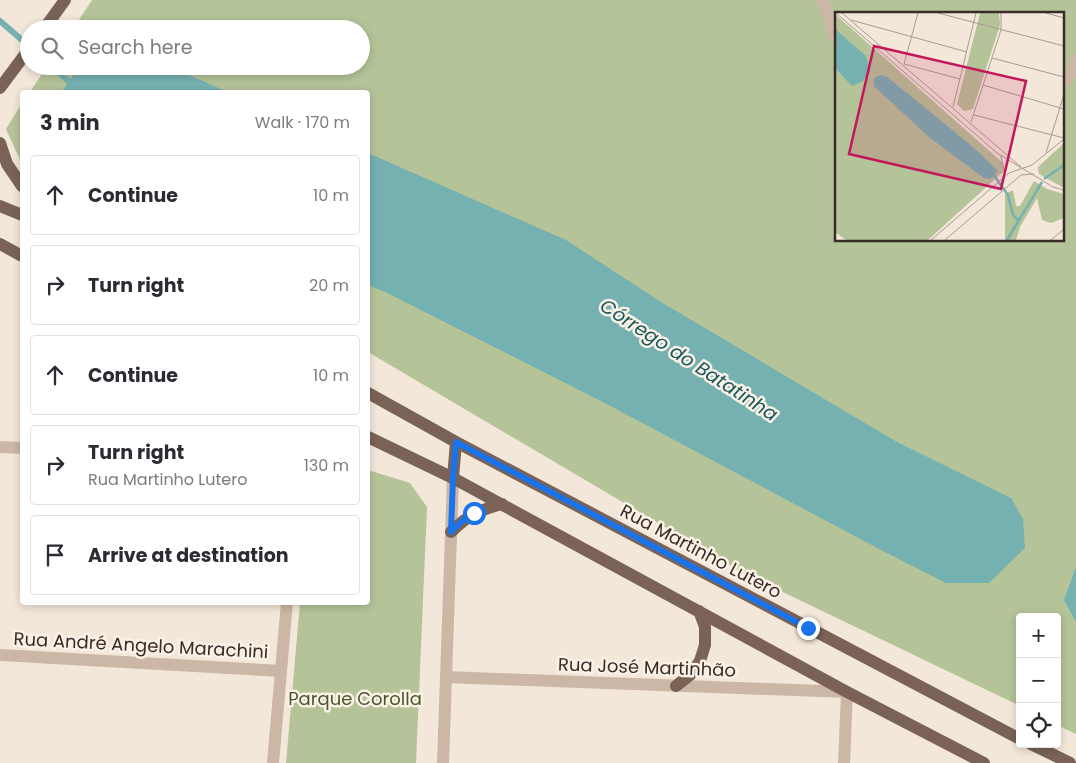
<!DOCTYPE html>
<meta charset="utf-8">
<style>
:root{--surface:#fff;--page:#f2f2f3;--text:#2b2b33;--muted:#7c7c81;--line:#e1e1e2}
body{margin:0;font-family:Poppins,sans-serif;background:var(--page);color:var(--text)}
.controls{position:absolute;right:15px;bottom:15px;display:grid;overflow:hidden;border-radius:5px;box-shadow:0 2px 8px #0003}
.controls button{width:45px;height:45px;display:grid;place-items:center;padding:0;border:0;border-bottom:1px solid var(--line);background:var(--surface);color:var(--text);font:25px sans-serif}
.stop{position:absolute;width:15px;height:15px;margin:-11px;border:4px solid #1a73e8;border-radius:50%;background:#fff}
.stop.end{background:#1a73e8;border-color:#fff;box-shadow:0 1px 5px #0008}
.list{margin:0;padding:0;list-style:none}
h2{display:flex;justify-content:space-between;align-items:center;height:65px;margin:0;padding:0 20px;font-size:21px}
h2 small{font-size:16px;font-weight:400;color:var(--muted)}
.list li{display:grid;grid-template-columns:32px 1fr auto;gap:15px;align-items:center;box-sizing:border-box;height:80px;margin:0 10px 10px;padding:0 10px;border:1px solid var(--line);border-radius:5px}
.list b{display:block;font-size:19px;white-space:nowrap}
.list p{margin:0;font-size:16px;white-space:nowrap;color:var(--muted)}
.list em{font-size:16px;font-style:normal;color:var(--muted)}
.icon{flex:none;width:28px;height:28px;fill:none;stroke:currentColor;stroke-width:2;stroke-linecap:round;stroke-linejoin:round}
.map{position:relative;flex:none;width:1076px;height:763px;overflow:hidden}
.search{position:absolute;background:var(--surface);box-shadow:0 2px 8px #0003;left:20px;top:20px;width:350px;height:55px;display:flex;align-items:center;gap:12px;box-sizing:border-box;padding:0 18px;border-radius:28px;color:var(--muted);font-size:19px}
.panel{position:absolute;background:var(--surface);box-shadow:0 2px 8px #0003;left:20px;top:90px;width:350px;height:515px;border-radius:5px}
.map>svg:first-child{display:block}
.green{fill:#b5c398;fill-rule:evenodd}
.water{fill:#76b1b2}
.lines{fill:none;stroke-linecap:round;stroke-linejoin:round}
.stream{stroke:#76b1b2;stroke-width:6}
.minor{stroke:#ccb6a5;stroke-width:12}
.major{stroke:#7a6256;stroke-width:12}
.route{stroke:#1a73e8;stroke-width:6}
.labels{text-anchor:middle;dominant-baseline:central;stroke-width:5;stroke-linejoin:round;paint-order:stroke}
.street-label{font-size:18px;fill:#372c27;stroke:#fbf1e6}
.park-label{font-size:18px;fill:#475729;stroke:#fbf1e6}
.water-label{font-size:19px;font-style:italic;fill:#19585c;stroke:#fbf1e6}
.inset-river{fill:none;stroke:#76b1b2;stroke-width:2.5}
.inset-road{fill:none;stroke:#a89c92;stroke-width:1}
.view{fill:#c2185b;fill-opacity:0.15;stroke:#c2185b;stroke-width:2.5}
.inset-edge{fill:none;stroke:#372c27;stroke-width:2.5}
</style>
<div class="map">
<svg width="1076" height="763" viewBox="0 0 1076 763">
<rect width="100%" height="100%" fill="#f3e7d9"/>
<path class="green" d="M92,0h984v734l-19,-9v-108h-37v89l-277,-133 -375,-221v-260h-338l17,-26h314v-37h-288zM836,14h226v226h-226z
M22,103v61l-16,-35z
M368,470l42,13 17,24 -11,256h-130l14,-160 68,-1z"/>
<path class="water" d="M79,66h89l60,26h-166z
M368,153l198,87 95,62 236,140 114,56 12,21 2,29 -36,35h-43l-65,-33 -280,-149 -216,-109 -17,-7z
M1076,567v55l-12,-22z"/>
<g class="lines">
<path class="stream" d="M0,21l29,25
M51,66l30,26"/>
<path class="minor" d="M823,0l13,39
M1062,85l10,-13 4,-12
M0,447l22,1
M0,655l281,16
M446,677l401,15 -3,71
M273,763l14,-161
M443,763l10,-285"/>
<path class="major" d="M44,29l21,-29
M0,88l29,-39
M0,143l7,21 15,22
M0,206l22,9
M0,244l22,12
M368,393l88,49 564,297
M368,437l85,41 394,214 137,71
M453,478l3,-36
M451,532c16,-16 28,-22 51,-28
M676,686l14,-11 10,-14 5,-16v-18l-6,-16
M1031,744l39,19"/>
</g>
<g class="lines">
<path class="route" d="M474,513l-13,9 -10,10 2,-54 3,-36 352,186"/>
</g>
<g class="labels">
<g class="street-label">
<text transform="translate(701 551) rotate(28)">Rua Martinho Lutero</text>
<text transform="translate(141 645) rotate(3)">Rua André Angelo Marachini</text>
<text transform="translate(647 667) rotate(2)">Rua José Martinhão</text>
</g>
<g class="park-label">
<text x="355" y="698">Parque Corolla</text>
</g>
<g class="water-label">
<text transform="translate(689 360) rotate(33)">Córrego do Batatinha</text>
</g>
</g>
<g transform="translate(835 12)">
<rect width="229" height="229" fill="#f3e7d9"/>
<path d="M145,1h19l1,12 -27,84 -9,2 -7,-7zM0,2l168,149 1,8 -76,69h-82l-11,-8zM229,131v45l-25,-14 -1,-7zM199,169l13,8 17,5v24l-13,5 -9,-3 -5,-22 -17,29 -4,13h-11v-46l8,-4 3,16h4z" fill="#b5c398"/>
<path d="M0,17l31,27 4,14 -7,11 -11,5 -17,-18zM45,63l6,1 87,71 25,24 -8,8 -6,-1 -55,-41 -55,-51v-8z" fill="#76b1b2"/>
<path class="inset-river" d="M158,162l15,21 5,20 5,5M209,167l20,-14M172,228l35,-58"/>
<path class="inset-road" d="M1,1l161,140 56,34 11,3M7,1l179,154M83,1l-14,51 56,15M103,1l126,33M211,1l18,5M16,8l116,32M157,46l72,19M148,73l81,24M118,95l23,-94M139,103l90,23M136,110l30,-92v-17M211,141l18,-59M166,144l4,19M96,228l78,-67 23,-8 32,-26M110,228l76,-65 13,-1M216,228l13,-11"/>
<path class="view" d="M39,34l152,35 -25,108 -152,-35z"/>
<rect width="229" height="229" class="inset-edge"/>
</g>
</svg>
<div class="controls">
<button>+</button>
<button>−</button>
<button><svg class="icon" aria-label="locate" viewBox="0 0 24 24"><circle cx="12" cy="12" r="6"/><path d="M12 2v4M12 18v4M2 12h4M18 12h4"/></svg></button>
</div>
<div class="stop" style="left:474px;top:513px"></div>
<div class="stop end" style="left:808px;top:628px"></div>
<div class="search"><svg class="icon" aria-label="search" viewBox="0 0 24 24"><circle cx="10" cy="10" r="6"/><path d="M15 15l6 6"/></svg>Search here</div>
<section class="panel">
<h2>3 min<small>Walk · 170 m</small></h2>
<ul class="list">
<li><svg class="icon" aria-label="ahead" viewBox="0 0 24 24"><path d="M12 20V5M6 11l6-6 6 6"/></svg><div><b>Continue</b></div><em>10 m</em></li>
<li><svg class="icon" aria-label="right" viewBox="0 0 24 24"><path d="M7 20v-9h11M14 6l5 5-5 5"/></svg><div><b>Turn right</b></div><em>20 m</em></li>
<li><svg class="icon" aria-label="ahead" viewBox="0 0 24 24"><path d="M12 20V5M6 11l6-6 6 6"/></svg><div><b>Continue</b></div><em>10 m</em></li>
<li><svg class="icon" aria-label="right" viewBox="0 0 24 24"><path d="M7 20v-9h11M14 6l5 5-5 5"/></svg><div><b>Turn right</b><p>Rua Martinho Lutero</p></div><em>130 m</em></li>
<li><svg class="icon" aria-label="arrive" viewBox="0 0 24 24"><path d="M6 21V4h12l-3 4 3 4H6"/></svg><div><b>Arrive at destination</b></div></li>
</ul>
</section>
</div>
